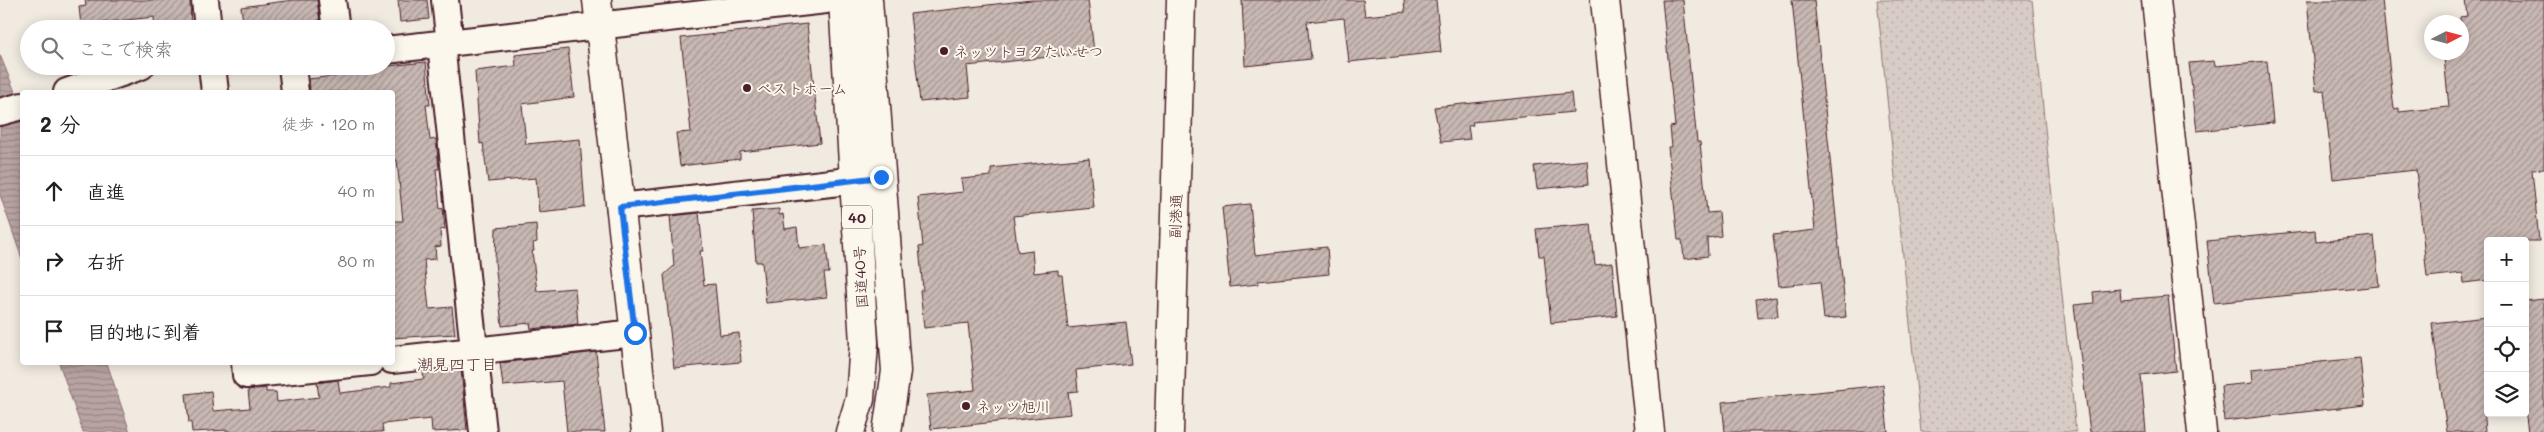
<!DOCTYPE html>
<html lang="ja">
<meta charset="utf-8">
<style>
:root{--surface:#fff;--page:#f6f6f6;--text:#222;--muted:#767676;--line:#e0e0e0}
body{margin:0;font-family:Mali,"Klee One",sans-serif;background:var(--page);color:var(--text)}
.controls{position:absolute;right:15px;bottom:15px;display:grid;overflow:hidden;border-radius:5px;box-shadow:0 2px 12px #0003}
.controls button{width:45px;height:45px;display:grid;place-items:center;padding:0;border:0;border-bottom:1px solid var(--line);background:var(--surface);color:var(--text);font:25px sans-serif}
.compass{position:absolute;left:2424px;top:15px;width:45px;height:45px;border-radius:50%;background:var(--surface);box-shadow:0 2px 12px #0003;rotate:84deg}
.stop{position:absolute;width:15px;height:15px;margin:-11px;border:4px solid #1a73e8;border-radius:50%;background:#fff}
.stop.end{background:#1a73e8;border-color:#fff;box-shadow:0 1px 5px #0008}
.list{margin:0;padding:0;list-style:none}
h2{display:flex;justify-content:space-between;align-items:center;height:65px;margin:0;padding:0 20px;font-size:21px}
h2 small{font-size:16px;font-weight:400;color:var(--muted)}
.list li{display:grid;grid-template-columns:32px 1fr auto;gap:15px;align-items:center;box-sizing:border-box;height:70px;padding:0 20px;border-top:1px solid var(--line)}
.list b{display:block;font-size:19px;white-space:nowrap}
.list em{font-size:16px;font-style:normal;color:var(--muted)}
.icon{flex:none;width:28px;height:28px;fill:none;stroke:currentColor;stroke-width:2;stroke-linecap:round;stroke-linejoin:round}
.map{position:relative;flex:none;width:2544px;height:432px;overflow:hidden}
.search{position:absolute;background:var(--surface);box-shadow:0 2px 12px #0003;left:20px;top:20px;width:375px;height:55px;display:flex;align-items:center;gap:12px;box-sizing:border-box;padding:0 18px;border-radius:28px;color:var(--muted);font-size:19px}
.panel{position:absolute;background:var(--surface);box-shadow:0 2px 12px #0003;left:20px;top:90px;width:375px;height:275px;border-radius:5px}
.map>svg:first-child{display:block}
.park{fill:url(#park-dots);stroke:#917678}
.water{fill:url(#water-rules);stroke:#8c6f72}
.building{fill:url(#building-hatch);stroke:#4a1f2b}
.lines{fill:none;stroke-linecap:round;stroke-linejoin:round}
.minor-casing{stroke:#4a1f2b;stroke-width:30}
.tertiary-casing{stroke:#4a1f2b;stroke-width:31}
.trunk-casing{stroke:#4a1f2b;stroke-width:31}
.minor{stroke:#fbf7ec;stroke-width:26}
.tertiary{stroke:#fbf7ec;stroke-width:28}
.trunk{stroke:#fbf7ec;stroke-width:28}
.route{stroke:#1a73e8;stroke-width:6}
.poi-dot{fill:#4a1f2b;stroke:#fbf7ec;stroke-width:2}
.labels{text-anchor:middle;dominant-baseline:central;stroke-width:4;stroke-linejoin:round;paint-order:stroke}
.shield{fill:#fbf7ec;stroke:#7f6065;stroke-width:1}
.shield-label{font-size:14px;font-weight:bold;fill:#4a1f2b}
.poi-label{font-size:15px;fill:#4a1f2b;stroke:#fbf7ec;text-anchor:start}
.street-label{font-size:15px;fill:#4a1f2b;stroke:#fbf7ec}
.neighbourhood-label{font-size:16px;fill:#4a1f2b;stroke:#fbf7ec}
</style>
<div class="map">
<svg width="2544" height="432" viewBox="0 0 2544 432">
<defs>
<pattern id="park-dots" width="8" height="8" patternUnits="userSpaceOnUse" patternTransform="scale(1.25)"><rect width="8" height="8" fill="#d8ccc6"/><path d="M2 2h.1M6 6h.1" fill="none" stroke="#bbafaa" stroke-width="1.8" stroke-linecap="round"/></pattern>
<pattern id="water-rules" width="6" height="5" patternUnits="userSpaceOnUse" patternTransform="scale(1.25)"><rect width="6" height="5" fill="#b8a4a2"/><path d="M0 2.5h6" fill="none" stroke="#988584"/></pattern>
<pattern id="building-hatch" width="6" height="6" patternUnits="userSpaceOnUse" patternTransform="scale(1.25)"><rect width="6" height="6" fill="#c8b8b3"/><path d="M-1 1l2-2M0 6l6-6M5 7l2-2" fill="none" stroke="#a49592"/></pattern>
</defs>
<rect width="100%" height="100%" fill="#f0eae0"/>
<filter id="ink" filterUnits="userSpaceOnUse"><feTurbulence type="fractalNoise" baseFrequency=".02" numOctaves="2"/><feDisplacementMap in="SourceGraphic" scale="10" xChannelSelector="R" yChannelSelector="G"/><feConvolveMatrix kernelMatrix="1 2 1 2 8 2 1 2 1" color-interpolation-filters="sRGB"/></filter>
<g filter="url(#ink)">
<path class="park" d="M1877,0h155l44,432h-155z"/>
<path class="water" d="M0,55l22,54v150l-22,-64z
M59,363h48l23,69h-47z"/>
<path class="building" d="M85,0h105l1,29h-36l-1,-12 -73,8 -2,-18 7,-1z
M293,0h24l4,29h-77l-3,-22z
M398,0h29l2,19 -29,3z
M1031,0h57l6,52 -127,14 3,31 -50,5 -10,-88z
M1242,0h121l2,16 40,-4 -1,-12h32l5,52 -92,10 -5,-44 -37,4 4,37 -66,7z
M1662,0h21l14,142h3l7,71 12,-1 2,24 -14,2 1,18 -24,3 -2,-19h-4l-10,-93h4l-2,-20 5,-1z
M1792,0h22l32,317 -22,2 -4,-37 -41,4 -6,-51 42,-5z
M2307,0h75l12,109 5,-1v4l50,-5 -5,-49 9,-1v-5h9l-2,-35 7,-1 -2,-16h79v169l-12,1 7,71h-51v39l-24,3 -1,-10 -36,4 -11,-107 -83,9 -9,-89 -8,1z
M807,24l13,119 -80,9v7l-60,7 -4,-33 15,-1 -10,-94z
M568,49l6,48 -52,7 4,40 54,-5 5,68 -46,5 -3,-34 -48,4 -5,-39 -3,1 -5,-73 41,-5 -1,-11z
M2214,61l1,5 52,-5 6,62 -76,8 -8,-68z
M426,62l4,43h-4l4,35 6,-1 3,30h-3l4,40 3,-1 2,21 -5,1 1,16 -6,1 1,12 -12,1 5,49 23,-2 3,27 -63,4v-117h11l-6,-61h-5v-68h-82l-1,-13 52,-6 -1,-4z
M1571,93l2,19 -101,10 1,3 -5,1 2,13 -29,3 -7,-35z
M1089,158l5,50 -81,8 5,36 14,-2 2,23 24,-3v5h4l6,53 58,-6 5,42 -55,6 2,21 -10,1 3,22 -140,15 -4,-34 48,-5 -7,-67 -44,5 -4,-38h3l-4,-43 4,-1 -5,-49 45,-5 -2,-13 30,-3v-8z
M1587,160l2,24 -52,5 -3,-23z
M1250,204l5,51 72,-8 2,27 -71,7v3l-28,3 -8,-80z
M779,209v6l4,-1 2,15 12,-2 2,21 27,-3 3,28h-5l3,24 -61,6 -4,-41h-6l-4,-51z
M699,213l4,38h-3l4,34 11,-1 5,51 19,-2 2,29 -67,6 -10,-93 10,-9 -4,-50z
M536,224l1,18 -4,1 1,8h-2l5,40 38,-3 3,36 -47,5 -1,-6 -28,3 -7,-64 1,-34z
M1591,224l4,41 17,-2 5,53 -66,7 -7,-67h-5l-3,-27z
M2315,230l1,12 58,-6 5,50 -165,17 -7,-62z
M2120,289l1,11 47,-4 8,75 -35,4 5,57h-56l-16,-127 20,-2 -1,-11z
M1776,297l2,19 -20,2 -2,-19z
M2544,299v133h-16l-3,-23v-108z
M2488,317v90l-5,1 2,24h-38l-15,-109z
M596,352l9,80h-38l-5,-51 -59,5 -3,-23z
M2360,358l5,47 -141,16 -3,-35 31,-3 -1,-14z
M461,369l6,61 -35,2 -1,-13 -49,5 1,8h-155v-2l-36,2 -1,-10 -2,1 -3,-29 25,-3 2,20 37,-3 -2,-18 18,-2v4h10l1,10 42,-5 -2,-14 21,-3 2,13 51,-6v-4l33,-4 -1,-6z
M1883,385l5,47h-163l-3,-30z"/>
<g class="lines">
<g class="minor-casing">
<path id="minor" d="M205,0l3,29
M332,0l4,29
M445,0l5,44
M441,44l42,388
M386,50l440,-50
M212,66l3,26
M292,66l3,26
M67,92l74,-26
M0,112l22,-6
M620,207l255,-29
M392,360l243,-27
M245,362l1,13 124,-13"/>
</g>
<g class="tertiary-casing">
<path id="tertiary" d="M597,0l49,432
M1605,0l45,432
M2156,0l46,432
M1169,432l12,-432"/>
</g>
<g class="trunk-casing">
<path id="trunk" d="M843,0l21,343 -4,56 -10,33
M868,0l28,371 -9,61"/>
</g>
<use href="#minor" class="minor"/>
<use href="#tertiary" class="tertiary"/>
<use href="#trunk" class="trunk"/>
</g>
</g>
<g class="lines" filter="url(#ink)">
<path class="route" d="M635,333l-15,-126 261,-30"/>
</g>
<g class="poi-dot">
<circle cx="944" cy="51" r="5"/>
<circle cx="747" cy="88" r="5"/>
<circle cx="966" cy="406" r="5"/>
</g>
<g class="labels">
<rect class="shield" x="842" y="205.5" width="30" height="23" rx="4"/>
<g class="shield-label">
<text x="857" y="217">40</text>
</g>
<g class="poi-label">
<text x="954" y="51">ネッツトヨタたいせつ</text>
<text x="757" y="88">ベストホーム</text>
<text x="976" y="406">ネッツ旭川</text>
</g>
<g class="street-label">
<text transform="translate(1175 216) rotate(-88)">副港通</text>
<text transform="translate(860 277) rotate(-93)">国道40号</text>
</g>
<g class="neighbourhood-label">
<text x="457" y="363">潮見四丁目</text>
</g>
</g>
</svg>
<div class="controls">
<button>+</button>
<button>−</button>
<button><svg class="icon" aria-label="locate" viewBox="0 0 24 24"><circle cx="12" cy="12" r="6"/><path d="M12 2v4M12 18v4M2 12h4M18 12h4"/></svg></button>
<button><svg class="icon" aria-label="layers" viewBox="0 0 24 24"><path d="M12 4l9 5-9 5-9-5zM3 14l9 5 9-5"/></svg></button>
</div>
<svg class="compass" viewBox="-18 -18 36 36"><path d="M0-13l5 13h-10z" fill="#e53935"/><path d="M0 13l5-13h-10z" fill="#767676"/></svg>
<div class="stop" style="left:635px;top:333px"></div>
<div class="stop end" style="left:881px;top:177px"></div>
<div class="search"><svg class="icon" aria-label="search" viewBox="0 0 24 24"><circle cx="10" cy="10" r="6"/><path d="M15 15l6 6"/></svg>ここで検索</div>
<section class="panel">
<h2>2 分<small>徒歩 · 120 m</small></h2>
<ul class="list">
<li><svg class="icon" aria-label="ahead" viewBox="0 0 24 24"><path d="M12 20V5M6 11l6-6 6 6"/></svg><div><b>直進</b></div><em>40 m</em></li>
<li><svg class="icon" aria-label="right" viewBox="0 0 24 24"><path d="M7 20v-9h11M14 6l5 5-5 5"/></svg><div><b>右折</b></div><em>80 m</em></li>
<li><svg class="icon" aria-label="arrive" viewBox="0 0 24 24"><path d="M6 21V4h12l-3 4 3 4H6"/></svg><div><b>目的地に到着</b></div></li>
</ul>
</section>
</div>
